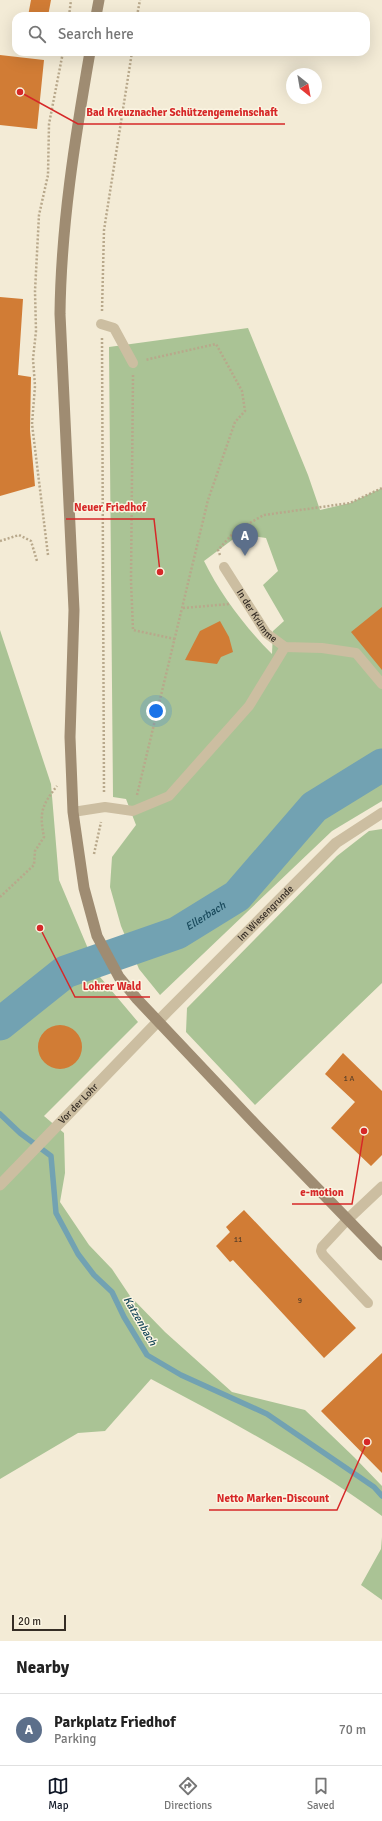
<!DOCTYPE html>
<meta charset="utf-8">
<style>
:root{--surface:#fff;--page:#f6f6f6;--text:#222;--muted:#767676;--line:#e0e0e0;--accent:#111827}
body{margin:0;font-family:Signika,sans-serif;background:var(--page);color:var(--text)}
.compass{position:absolute;left:286px;top:68px;width:36px;height:36px;border-radius:50%;background:var(--surface);box-shadow:0 4px 16px #0002;rotate:149deg}
.scale{position:absolute;left:12px;bottom:10px;width:54px;box-sizing:border-box;padding-left:4px;border:2px solid #352d25;border-top:0;font-size:11px;line-height:14px;white-space:nowrap;color:#352d25;-webkit-text-stroke:3px #fbf5e2;paint-order:stroke}
.you{position:absolute;left:156px;top:711px;width:14px;height:14px;margin:-10px;border:3px solid #fff;border-radius:50%;background:#1a73e8;box-shadow:0 0 0 6px #1a73e833}
.badge{display:grid;place-items:center;width:26px;height:26px;border-radius:50%;background:var(--accent);color:#fff;font-size:13px;font-weight:700}
.pin{position:absolute;translate:-50% -33px;filter:drop-shadow(0 1px 2px #0008)}
.pin::after{content:'';position:absolute;top:21px;width:14px;height:12px;background:inherit;clip-path:polygon(0 0,100% 0,50% 100%)}
.list{margin:0;padding:0;list-style:none}
h2{display:flex;justify-content:space-between;align-items:center;height:52px;margin:0;padding:0 16px;font-size:17px}
h2 small{font-size:13px;font-weight:400;color:var(--muted)}
.list li{display:grid;grid-template-columns:26px 1fr auto;gap:12px;align-items:center;box-sizing:border-box;height:72px;padding:0 16px;border-top:1px solid var(--line)}
.list b{display:block;font-size:15px;white-space:nowrap}
.list p{margin:0;font-size:13px;white-space:nowrap;color:var(--muted)}
.list em{font-size:13px;font-style:normal;color:var(--muted)}
.icon{flex:none;width:22px;height:22px;fill:none;stroke:currentColor;stroke-width:2;stroke-linecap:round;stroke-linejoin:round}
.map{position:relative;flex:none;width:382px;height:1641px;overflow:hidden}
.search{position:absolute;background:var(--surface);box-shadow:0 4px 16px #0002;left:12px;right:12px;top:12px;height:44px;display:flex;align-items:center;gap:10px;box-sizing:border-box;padding:0 14px;border-radius:12px;color:var(--muted);font-size:15px}
.sheet{height:124px;background:var(--surface)}
nav{display:flex;justify-content:space-around;align-items:center;box-sizing:border-box;height:56px;border-top:1px solid var(--line);background:var(--surface);font-size:11px;color:var(--muted)}
nav a{display:grid;justify-items:center;gap:2px}
nav .on{color:var(--accent)}
.map>svg:first-child{display:block}
.green{fill:#aac395;fill-rule:evenodd}
.lines{fill:none;stroke-linecap:round;stroke-linejoin:round}
.stream{stroke:#72a2b2;stroke-width:5.5}
.river{stroke:#72a2b2;stroke-width:33}
.building{fill:#d17c35}
.path{stroke:#b8a88b;stroke-width:2.5;stroke-dasharray:2 2;stroke-linecap:butt}
.service{stroke:#ccbea1;stroke-width:10}
.minor{stroke:#ccbea1;stroke-width:11}
.secondary{stroke:#9f8c72;stroke-width:11}
.labels{text-anchor:middle;dominant-baseline:central;stroke-width:3;stroke-linejoin:round;paint-order:stroke}
.number-label{font-size:8px;fill:#5c4129}
.street-label{font-size:10px;fill:#352d25;stroke:#fbf5e2}
.water-label{font-size:11px;font-style:italic;fill:#17485a;stroke:#fbf5e2}
.leader{fill:none;stroke:#d62828;stroke-width:1.5}
.callout-dot{fill:#d62828;stroke:#fbf5e2;stroke-width:1.5}
.callout-label{font-size:11px;text-anchor:middle;font-weight:bold;fill:#d62828;stroke:#fbf5e2;stroke-width:3;stroke-linejoin:round;paint-order:stroke}
</style>
<div class="map">
<svg width="382" height="1641" viewBox="0 0 382 1641">
<rect width="100%" height="100%" fill="#f3ebd6"/>
<path class="green" d="M248,328l60,147 12,35 30,-7 32,-15v313l-50,30 -172,164 -21,-26 -18,-43 -11,-39 2,-30 24,-32 -10,-26 -13,-2 -4,-450zM240,534l26,4 12,33 -15,14 21,36 -11,10 -1,23c-26,-26 -52,-60 -68,-93z
M0,630l51,154 8,96 41,97 38,45 -94,94 20,17 1,40 -5,29 29,43 23,24 18,27 35,36 67,60 73,18 49,47 28,29v30c-72,-53 -152,-95 -231,-137l-46,52 -27,2 -78,46z
M382,829v154l-127,122 -69,-73 1,-24 150,-152 32,-25z
M382,1537v63l-21,-15 20,-36z"/>
<g class="lines">
<path class="stream" d="M0,1114l20,19 31,23 5,57 22,41 16,21 18,17 12,25 23,38 34,20 86,39 107,73 8,9"/>
<path class="river" id="s1" d="M0,1024l65,-52 112,-39 60,-37 77,-89 68,-42"/>
</g>
<path class="building" d="M31,0h20l-3,16h-20z
M0,55l44,5 -7,69 -37,-4z
M0,297l23,2 -5,76 13,2 -1,53 5,56 -35,10z
M382,607v63l-31,-38z
M220,621l9,16 4,15 -12,5 -4,7 -32,-4 15,-29z
M38 1047a22 22 0 1 1 44 0a22 22 0 1 1-44 0Z
M343,1053l39,38v64l-11,11 -40,-38 24,-26 -30,-28z
M244,1210l112,118 -32,30 -91,-98 -3,2 -14,-16 14,-14 -4,-5z
M382,1353v120l-61,-62z"/>
<g class="lines">
<path class="path" d="M69,16l2,-16
M137,16l3,-16
M102,311l2,-81 28,-178
M102,338l2,455
M133,375l-2,206 2,49 42,9
M0,541l19,-6 12,6 6,20
M48,555l-16,-131 3,-38 -2,-27 3,-28 -1,-40 4,-76 9,-40 1,-51 14,-72
M220,555l-2,-5 17,-19 29,-16 86,-12 32,-15
M183,608l47,-4
M137,795l71,-295 27,-78 10,-11 -3,-20 -26,-47 -71,16
M94,854l7,-32
M0,897l34,-32 1,-14 9,-14c-5,-25 -2,-32 13,-51"/>
<g class="service">
<path d="M101,324l13,4 19,35"/>
<path id="s2" d="M224,567l42,66 19,14 37,1 34,5 26,31"/>
<path d="M73,812l32,-5 28,4 36,-15 80,-90 36,-59"/>
<path d="M348,1219l-26,28 -1,4 2,4 45,48"/>
</g>
<g class="minor">
<path id="s3" d="M0,1185l167,-173 169,-169 46,-30"/>
<path d="M348,1219l34,-32"/>
</g>
<path class="secondary" d="M96,16l3,-16
M90,52c-15,86 -29,174 -30,262l14,296 -4,127 3,75 11,76 13,48 22,41 18,22 121,128 124,128"/>
</g>
<g class="labels">
<g class="number-label">
<text x="349" y="1078">1 A</text>
<text x="238" y="1239">11</text>
<text x="300" y="1300">9</text>
</g>
<g class="street-label">
<text stroke="none"><textPath href="#s2" startOffset="59">In der Krümme</textPath></text>
<text stroke="none"><textPath href="#s3" startOffset="380">Im Wiesengrunde</textPath></text>
<text stroke="none"><textPath href="#s3" startOffset="113">Vor der Lohr</textPath></text>
</g>
<g class="water-label">
<text stroke="none"><textPath href="#s1" startOffset="235">Ellerbach</textPath></text>
<text transform="translate(140 1321) rotate(60)">Katzenbach</text>
</g>
</g>
<path class="leader" d="M20 92L78 124H285M160 572L154 519H66M40 928L75 997H150M364 1131L352 1204H292M367 1442L337 1510H209"/>
<g class="callout-dot">
<circle cx="20" cy="92" r="4"/>
<circle cx="160" cy="572" r="4"/>
<circle cx="40" cy="928" r="4"/>
<circle cx="364" cy="1131" r="4"/>
<circle cx="367" cy="1442" r="4"/>
</g>
<g class="callout-label">
<text x="182" y="116">Bad Kreuznacher Schützengemeinschaft</text>
<text x="110" y="511">Neuer Friedhof</text>
<text x="112" y="990">Lohrer Wald</text>
<text x="322" y="1196">e-motion</text>
<text x="273" y="1502">Netto Marken-Discount</text>
</g>
</svg>
<svg class="compass" viewBox="-18 -18 36 36"><path d="M0-13l5 13h-10z" fill="#e53935"/><path d="M0 13l5-13h-10z" fill="#767676"/></svg>
<div class="scale">20 m</div>
<div class="you"></div>
<div class="pin badge" style="left:245px;top:556px;background:#5c6f8a">A</div>
<div class="search"><svg class="icon" aria-label="search" viewBox="0 0 24 24"><circle cx="10" cy="10" r="6"/><path d="M15 15l6 6"/></svg>Search here</div>
</div>
<section class="sheet">
<h2>Nearby<small></small></h2>
<ul class="list">
<li><span class="badge" style="background:#5c6f8a">A</span><div><b>Parkplatz Friedhof</b><p>Parking</p></div><em>70 m</em></li>
</ul>
</section>
<nav>
<a class="on"><svg class="icon" aria-label="map" viewBox="0 0 24 24"><path d="M3 6l6-2 6 2 6-2v14l-6 2-6-2-6 2zM9 4v14M15 6v14"/></svg>Map</a>
<a><svg class="icon" aria-label="directions" viewBox="0 0 24 24"><path d="M12 3l9 9-9 9-9-9zM9 14v-3h6M13 9l2 2-2 2"/></svg>Directions</a>
<a><svg class="icon" aria-label="saved" viewBox="0 0 24 24"><path d="M7 4h10v16l-5-4-5 4z"/></svg>Saved</a>
</nav>
